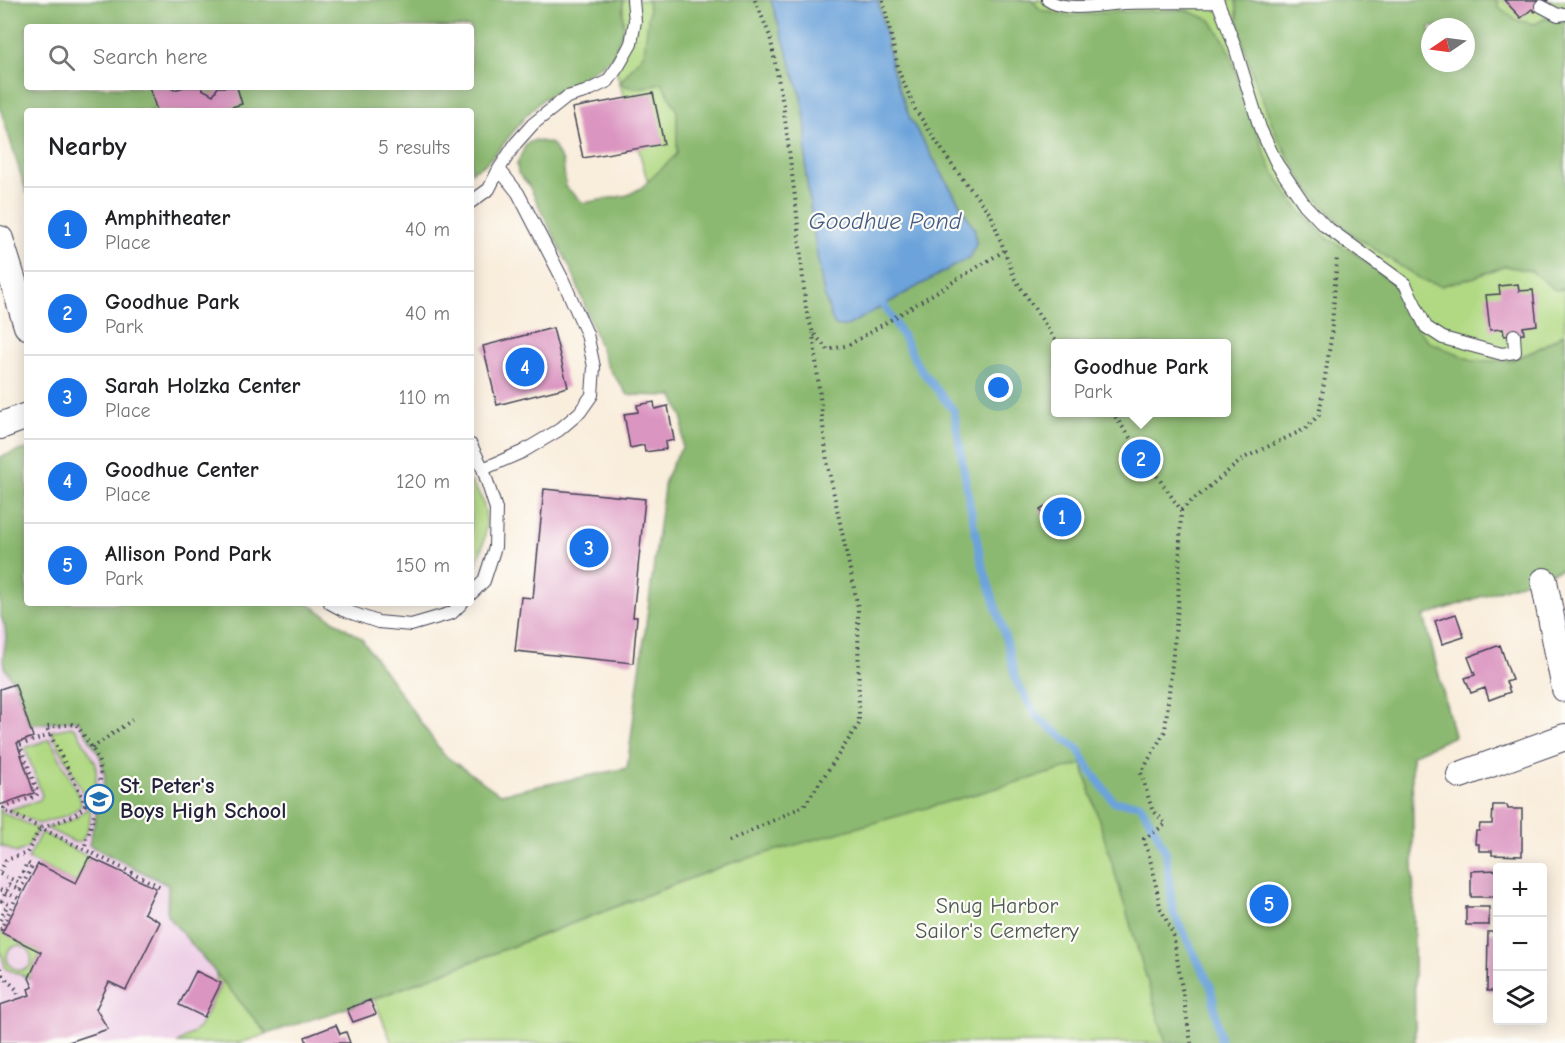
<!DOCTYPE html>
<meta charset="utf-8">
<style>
:root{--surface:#fff;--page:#f6f6f6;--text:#202124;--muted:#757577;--line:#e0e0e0;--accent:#1a73e8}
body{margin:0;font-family:"Comic Neue",sans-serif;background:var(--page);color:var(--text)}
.controls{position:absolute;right:18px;bottom:18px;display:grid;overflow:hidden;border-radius:6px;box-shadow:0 3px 15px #0003}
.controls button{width:54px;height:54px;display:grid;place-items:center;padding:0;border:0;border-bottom:2px solid var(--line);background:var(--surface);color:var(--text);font:30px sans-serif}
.compass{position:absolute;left:1421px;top:18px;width:54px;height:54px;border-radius:50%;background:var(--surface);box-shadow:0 3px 15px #0003;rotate:257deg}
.you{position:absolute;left:999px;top:388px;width:21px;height:21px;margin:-15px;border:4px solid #fff;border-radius:50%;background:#1a73e8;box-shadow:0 0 0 9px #1a73e833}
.badge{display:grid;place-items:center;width:39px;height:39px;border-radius:50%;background:var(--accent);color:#fff;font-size:20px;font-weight:700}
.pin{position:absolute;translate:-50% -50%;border:3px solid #fff;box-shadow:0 2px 6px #0006}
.popup{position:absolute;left:1051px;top:339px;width:180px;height:78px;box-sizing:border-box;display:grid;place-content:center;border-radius:6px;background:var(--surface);filter:drop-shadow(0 2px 4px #0005);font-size:20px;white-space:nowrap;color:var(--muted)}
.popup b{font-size:22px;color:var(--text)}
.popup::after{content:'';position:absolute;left:50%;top:100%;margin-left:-12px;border:12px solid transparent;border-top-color:var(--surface)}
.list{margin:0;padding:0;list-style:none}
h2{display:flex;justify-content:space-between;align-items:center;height:78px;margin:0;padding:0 24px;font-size:26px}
h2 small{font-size:20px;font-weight:400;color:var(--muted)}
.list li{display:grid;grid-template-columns:39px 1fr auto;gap:18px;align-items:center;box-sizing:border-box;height:84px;padding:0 24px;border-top:2px solid var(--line)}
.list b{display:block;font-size:22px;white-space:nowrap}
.list p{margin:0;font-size:20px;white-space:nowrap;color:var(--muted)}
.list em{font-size:20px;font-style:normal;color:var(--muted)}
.icon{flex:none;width:33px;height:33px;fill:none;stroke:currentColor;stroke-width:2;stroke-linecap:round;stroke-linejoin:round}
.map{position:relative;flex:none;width:1565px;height:1043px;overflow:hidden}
.search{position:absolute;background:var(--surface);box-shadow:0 3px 15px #0003;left:24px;top:24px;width:450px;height:66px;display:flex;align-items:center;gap:15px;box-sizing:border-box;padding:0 21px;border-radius:6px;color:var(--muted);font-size:22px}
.panel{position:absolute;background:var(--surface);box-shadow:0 3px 15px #0003;left:24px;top:108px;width:450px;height:498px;border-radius:6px}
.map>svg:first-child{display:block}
.built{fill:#eed0e7}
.green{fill:#b1d983;stroke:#6a7e5f;stroke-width:1.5;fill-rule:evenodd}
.forest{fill:#8cb971;stroke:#576e56;stroke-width:1.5;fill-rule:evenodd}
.water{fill:#6ca3da;stroke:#47628a;stroke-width:1.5}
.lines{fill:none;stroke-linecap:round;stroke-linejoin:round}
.stream{stroke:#6ca3da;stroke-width:8}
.building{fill:#db95c1}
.lane-casing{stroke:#424053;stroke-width:14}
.street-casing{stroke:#424053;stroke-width:28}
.path{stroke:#424053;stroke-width:4;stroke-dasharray:1.5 4.5;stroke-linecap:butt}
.lane{stroke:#fff;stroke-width:12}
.street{stroke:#fff;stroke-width:26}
.labels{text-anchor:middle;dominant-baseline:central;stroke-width:4.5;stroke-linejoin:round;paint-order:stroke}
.poi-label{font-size:22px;font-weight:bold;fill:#22223b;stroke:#fdfcf7;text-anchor:start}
.park-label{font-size:22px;fill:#4d5951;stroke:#fdfcf7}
.water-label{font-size:24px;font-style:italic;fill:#435c83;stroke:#fdfcf7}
</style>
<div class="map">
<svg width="1565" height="1043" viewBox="0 0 1565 1043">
<rect width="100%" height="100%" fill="#fdfcf7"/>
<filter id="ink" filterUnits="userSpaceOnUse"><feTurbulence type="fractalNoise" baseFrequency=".0167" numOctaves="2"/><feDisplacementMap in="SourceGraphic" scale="12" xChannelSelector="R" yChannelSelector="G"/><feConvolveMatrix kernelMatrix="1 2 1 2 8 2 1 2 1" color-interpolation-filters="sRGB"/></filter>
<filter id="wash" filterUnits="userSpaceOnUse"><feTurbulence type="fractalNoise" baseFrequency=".008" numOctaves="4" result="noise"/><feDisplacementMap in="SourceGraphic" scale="24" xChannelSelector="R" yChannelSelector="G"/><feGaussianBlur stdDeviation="1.35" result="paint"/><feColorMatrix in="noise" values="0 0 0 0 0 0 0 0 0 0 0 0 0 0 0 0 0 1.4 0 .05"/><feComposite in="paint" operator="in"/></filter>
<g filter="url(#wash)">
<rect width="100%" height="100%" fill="#f9eddc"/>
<path class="built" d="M27,449v154l227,392 13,39 -28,9h-239v-586l18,-6z"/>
<path class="green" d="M596,0h969v568l-141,48 30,120 -42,19 3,288h-1023l-18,-44 354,-135 -48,-569zM1430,27h36v36h-36zM1056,344h170v68h-170z
M471,481c4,7 9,14 12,21 8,26 -1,50 -12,73z
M72,727l4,2 20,35v24l-6,10 -6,-3 -33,-64z
M50,739l30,59 1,8 -13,9 -29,9 -31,-14 32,-10 2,-5 -17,-47z
M0,807l2,5 36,17 -11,19 -11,5 -15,-8 -1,2z
M87,808l3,1c2,9 -3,26 -10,33h-6l-28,-14c15,-4 31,-7 41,-20z
M41,832l48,25 -13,26 -48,-24z
M0,931l41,21 -12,26 -23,-9 -6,-19zM20,945l8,4c16,29 -28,26 -20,3 3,-5 7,-6 12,-7z
M215,970l52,64 -27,9h-62l21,-15 22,-44 -4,-3z"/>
<path class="forest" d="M0,0h623v30l-10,27 -37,25 -33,17 -19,19 -26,33 -14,14 -13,7v-61h-444v83l-27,-86zM27,27h444v60h-444z
M648,0h123l29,93 4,19 2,17v46l11,80 7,39 8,25 3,7h12l123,-69 6,-13 -1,-14 -65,-111 -18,-51 -14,-68h154l9,10 25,6 49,-4 71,-2 25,10 16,25 18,55 25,67 27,41 30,30 29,16 37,30 12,18 5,18 19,22 45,19h35l25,-10 31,-18v235l-141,48 30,120 -42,19 3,288h-249l-84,-279 -354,100 -354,135 -107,35 -100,-119 1,-30 -79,-40 16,-68 -5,-21 -22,-36 -49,5 -14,-41 -11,-17 -1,-8 3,-20 -1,-12 -5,-13v-157l18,-6 9,-2v154h280l54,35 83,117 56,39 127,-26 38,-288 9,-20 8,-12 1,-29 -10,-23 -45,-1 -21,-29 -34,-92 -45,-90 -10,-11 -1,-9 9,-20 9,-4 17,4 11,18 3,25 17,16 45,-8 13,-7 36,-34v-43l-15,-28c-16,3 -30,10 -42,-1l24,-29 5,-42zM1056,344h170v68h-170z
M1236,0h261l2,7 17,13 19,4 11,-6 19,1v270l-10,1 -24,-19 -26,-5 -33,12 -31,8 -19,-6 -72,-47 -44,-46 -29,-51 -21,-52 -17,-54zM1430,27h36v36h-36z"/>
<path class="water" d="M771,0h107l14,68 18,51 65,111 1,14 -6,13 -123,69h-12l-3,-7 -8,-25 -7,-39 -11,-80v-46l-2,-17 -4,-19z"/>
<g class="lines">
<path class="stream" d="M884,305l21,35 13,26 36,45 15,89 12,60 27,86 8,35 21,36 42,33 11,20 24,32 26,2 16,27 10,22 7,59 38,75 10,56"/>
</g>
<g id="blocks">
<path class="building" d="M1504,0h44l-13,12 -3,-3 -11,9z
M149,87h21l4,3 10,-3h19l-1,2 11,6 5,-8h19l5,17 -17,5 1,2h-69z
M653,93l11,51 -81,14 -11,-50z
M1518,284l1,7 14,-1 4,35 -14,2 1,7 -20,2 -1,-7 -13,1 -4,-35 14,-1 -1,-8z
M553,328l15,59 -71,18 -14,-59z
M654,402l1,7 13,-3 6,34 -9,2 1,7 -21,3 -1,-7 -14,3 -6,-34 14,-2 -1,-7z
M544,489l101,10 -12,118h4l-4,46 -118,-12 6,-54 12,1z
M1062,497l8,3 6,6 3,7v14l-21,13 -18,-30z
M1456,614l8,23 -22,7 -7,-23z
M1500,645l12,35 -6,2 4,10 -21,8 -4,-12 -14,5 -6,-15 10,-3 -7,-18z
M15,684l18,53 -16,6 17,50 -34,12v-116z
M1493,805h14l1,4h14v47l-30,-1v-4h-13v-7h-4l1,-13h3l1,-7h12z
M89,857l67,31 -12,25 16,9 -34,68 -17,-8 -13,27 12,20 -42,14h-66v-38l30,-10 -2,-6 5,-2 -4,-9 12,-26 -39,-19 36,-69 38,19z
M1498,870v21l-3,1v5h-24v-26z
M1466,907h23v18h-23z
M1488,932h10v59h-11z
M196,971l25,12 -17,34 -25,-12z
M370,1000l6,14 -23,8 -6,-13z
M336,1025l4,9 6,-2 4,11h-43l-2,-6z"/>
</g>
</g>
<g filter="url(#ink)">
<use href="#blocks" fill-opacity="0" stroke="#424053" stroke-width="1.5"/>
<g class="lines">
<g class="lane-casing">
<path id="lane" d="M1048,0c18,13 56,4 77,3 31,-1 62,-1 93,-1l16,42 26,84 17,36 28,41 20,21 80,58 21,43 17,11 59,16 13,-2 -1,-17
M1541,6l17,9 7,-1
M471,202l18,-13 10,-20 17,-26 17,-19 34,-27 18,-5 23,-11 11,-16 12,-21 4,-23 -2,-21
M471,445l12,24 13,40 -1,38 -11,34 -13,13
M483,469l39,-17 37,-22 21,-18 12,-17 2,-28 -7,-33 -25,-56 -44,-85 -19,-24
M330,603l13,7 35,12 33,3 41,-12 10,-10"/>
</g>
<g class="street-casing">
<path id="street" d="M0,239l27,87
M0,426l27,-10
M1544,581l21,108
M1460,775l105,-38"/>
</g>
<path class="path" d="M755,0l15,36 13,68 13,101 10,105 7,23 15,17 21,-5 155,-94
M883,0l16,72 16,37 37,56 39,50 24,64 43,65
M1112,412l69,98 -3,96 -13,125 -24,42 11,36 14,15 -22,15 9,31 7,37 13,27 18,109
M1181,510l63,-52 61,-29 14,-14 12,-76 6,-83
M50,735l-30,10 18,48 -2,3 -32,12v2l159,78
M92,748l40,-28
M85,805l11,-4
M729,841l75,-35 55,-82 -1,-117 -31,-145 -14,-129
M0,872l6,-12 21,-7 13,-25c15,-6 35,-9 45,-23l-3,-9 -36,-69 30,-3c7,11 17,23 22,36 8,21 -8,68 -14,89
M0,874l18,8 9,-19 5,3 -12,24 -11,-5 -7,16 6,3 -8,16
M0,890l20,9
M0,929h1l15,-31
M0,968l2,7 -2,9
M2,975l15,15 2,9"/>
<use href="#lane" class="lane"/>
<use href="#street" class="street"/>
</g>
</g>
<defs>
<g id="school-ring" transform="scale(1.5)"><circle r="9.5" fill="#fdfcf7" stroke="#1f6fb2" stroke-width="1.5"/><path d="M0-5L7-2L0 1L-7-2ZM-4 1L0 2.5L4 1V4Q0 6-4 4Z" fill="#1f6fb2"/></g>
</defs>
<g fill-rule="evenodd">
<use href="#school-ring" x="99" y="799"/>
</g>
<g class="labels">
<g class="poi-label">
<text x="120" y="786">St. Peter's<tspan x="120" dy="25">Boys High School</tspan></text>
</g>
<g class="park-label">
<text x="997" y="906">Snug Harbor<tspan x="997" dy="25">Sailor's Cemetery</tspan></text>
</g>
<g class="water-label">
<text x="885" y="221">Goodhue Pond</text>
</g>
</g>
</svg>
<div class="controls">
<button>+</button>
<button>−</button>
<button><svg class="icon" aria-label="layers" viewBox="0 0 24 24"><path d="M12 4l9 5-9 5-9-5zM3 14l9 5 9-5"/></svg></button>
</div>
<svg class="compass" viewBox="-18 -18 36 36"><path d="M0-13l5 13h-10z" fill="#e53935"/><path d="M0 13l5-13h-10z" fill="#757577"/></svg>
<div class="you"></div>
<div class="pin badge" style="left:1062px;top:517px">1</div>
<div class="pin badge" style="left:1141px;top:459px">2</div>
<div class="popup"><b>Goodhue Park</b>Park</div>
<div class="pin badge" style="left:589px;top:548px">3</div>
<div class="pin badge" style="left:525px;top:367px">4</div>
<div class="pin badge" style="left:1269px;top:904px">5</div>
<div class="search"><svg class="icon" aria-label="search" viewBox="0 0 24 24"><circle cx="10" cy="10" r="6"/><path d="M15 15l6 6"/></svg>Search here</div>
<section class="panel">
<h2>Nearby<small>5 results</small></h2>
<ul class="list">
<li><span class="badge">1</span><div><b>Amphitheater</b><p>Place</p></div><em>40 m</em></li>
<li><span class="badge">2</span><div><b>Goodhue Park</b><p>Park</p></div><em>40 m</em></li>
<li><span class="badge">3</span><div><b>Sarah Holzka Center</b><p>Place</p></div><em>110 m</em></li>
<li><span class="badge">4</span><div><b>Goodhue Center</b><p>Place</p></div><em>120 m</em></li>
<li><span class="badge">5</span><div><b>Allison Pond Park</b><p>Park</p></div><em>150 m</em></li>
</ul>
</section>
</div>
